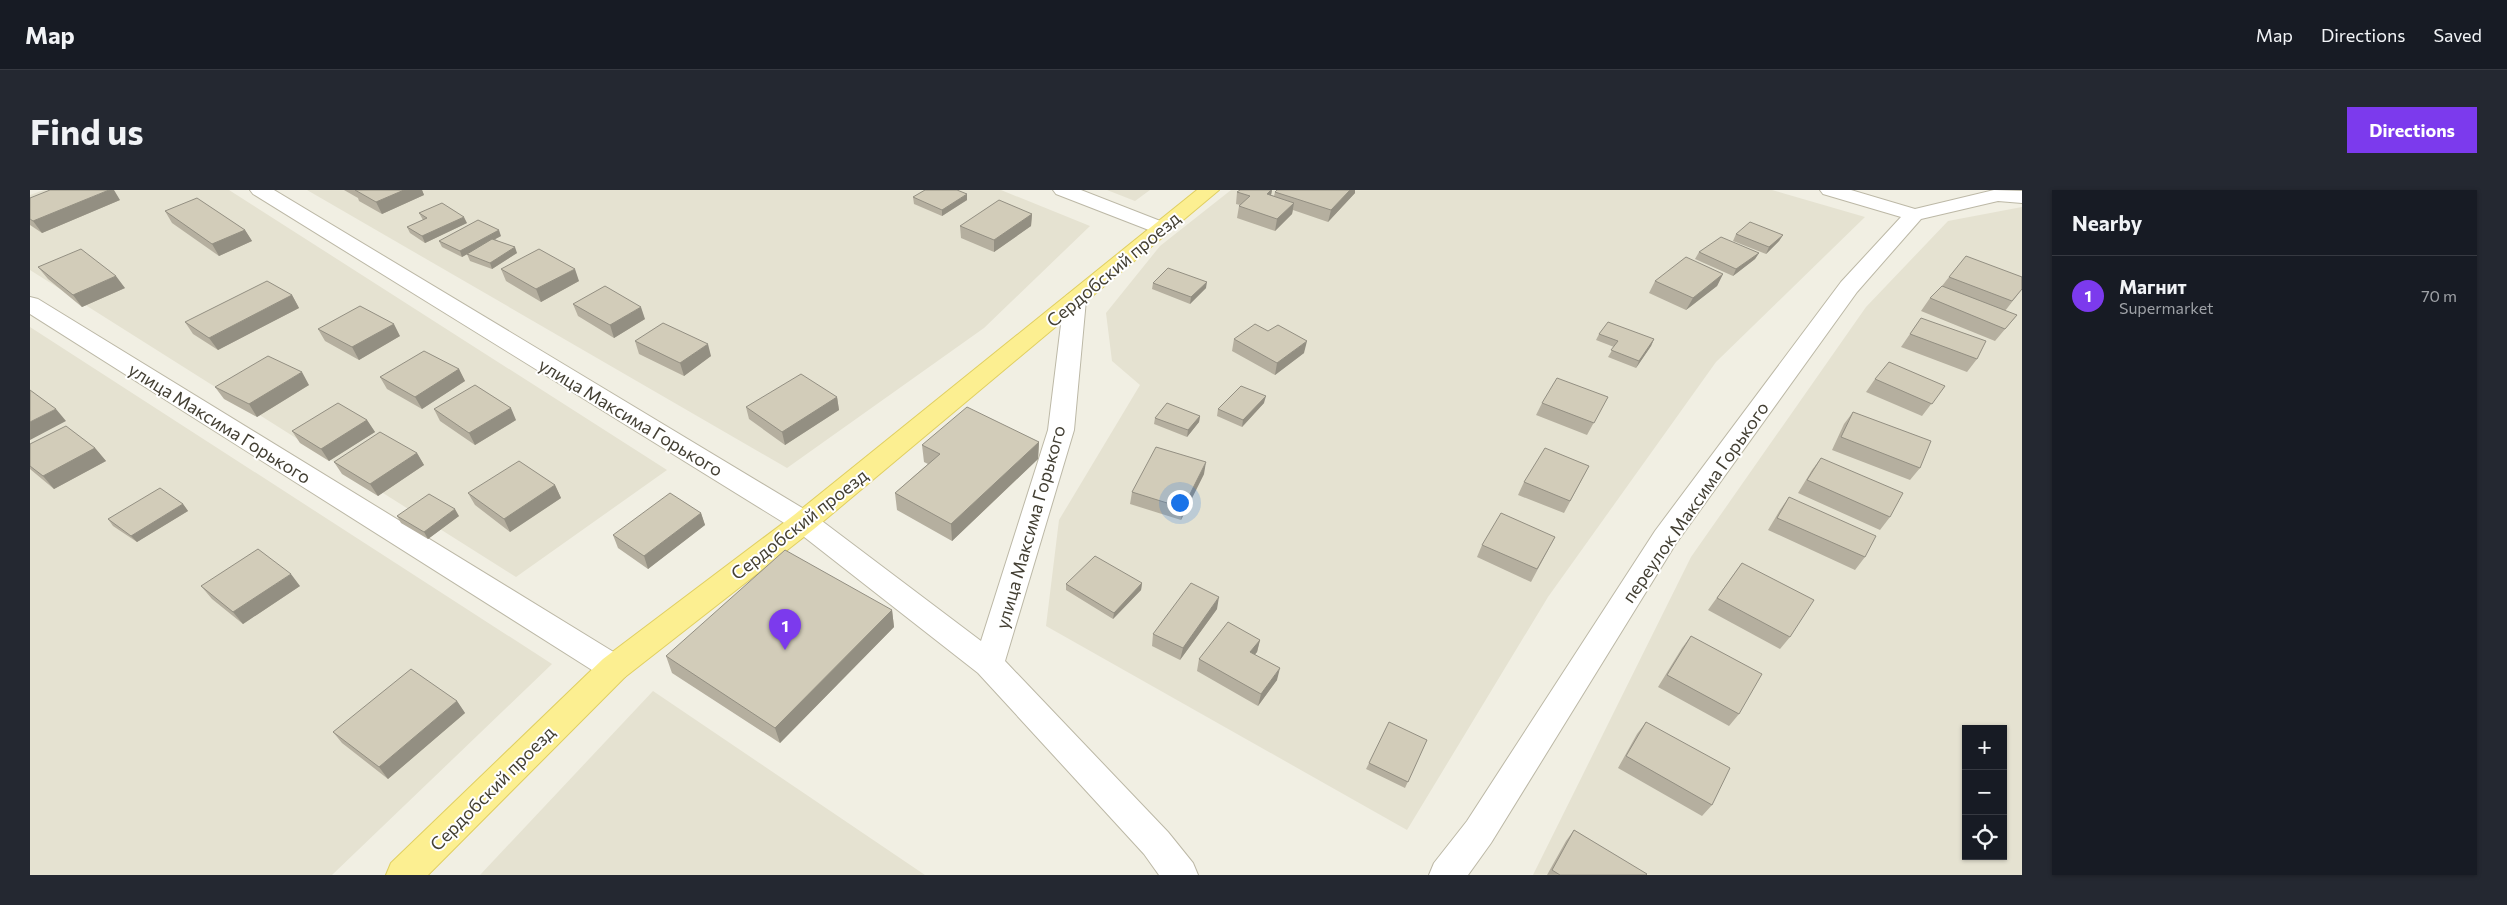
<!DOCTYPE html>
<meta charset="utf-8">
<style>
:root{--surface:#171b24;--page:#242831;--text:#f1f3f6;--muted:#9ea1a6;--line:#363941;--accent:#7c3aed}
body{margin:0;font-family:Commissioner,sans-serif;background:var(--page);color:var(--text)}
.controls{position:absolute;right:15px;bottom:15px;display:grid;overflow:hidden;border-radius:0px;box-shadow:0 1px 4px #0004}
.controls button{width:45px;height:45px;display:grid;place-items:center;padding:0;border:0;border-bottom:1px solid var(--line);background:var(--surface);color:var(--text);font:25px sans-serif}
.you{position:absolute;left:1149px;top:312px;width:18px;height:18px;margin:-12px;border:4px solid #fff;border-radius:50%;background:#1a73e8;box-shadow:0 0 0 8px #1a73e833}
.badge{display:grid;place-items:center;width:32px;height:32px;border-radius:50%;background:var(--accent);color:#fff;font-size:16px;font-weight:700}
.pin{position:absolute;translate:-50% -41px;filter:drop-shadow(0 1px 2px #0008)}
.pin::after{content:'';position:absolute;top:26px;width:18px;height:15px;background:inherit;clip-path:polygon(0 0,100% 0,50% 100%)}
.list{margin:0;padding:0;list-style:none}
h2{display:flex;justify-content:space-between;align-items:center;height:65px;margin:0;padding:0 20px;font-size:21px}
h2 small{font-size:16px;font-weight:400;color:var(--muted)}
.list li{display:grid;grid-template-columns:32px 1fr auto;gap:15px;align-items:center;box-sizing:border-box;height:80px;padding:0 20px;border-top:1px solid var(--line)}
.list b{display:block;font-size:19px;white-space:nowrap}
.list p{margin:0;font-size:16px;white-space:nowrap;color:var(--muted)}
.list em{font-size:16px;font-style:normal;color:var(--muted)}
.icon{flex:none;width:28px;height:28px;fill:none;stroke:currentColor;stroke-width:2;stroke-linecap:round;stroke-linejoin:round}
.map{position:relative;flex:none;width:1992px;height:685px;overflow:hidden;border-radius:0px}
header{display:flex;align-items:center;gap:30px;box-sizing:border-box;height:70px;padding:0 25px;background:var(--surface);border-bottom:1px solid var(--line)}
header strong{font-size:24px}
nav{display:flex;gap:28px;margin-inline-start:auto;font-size:18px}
.intro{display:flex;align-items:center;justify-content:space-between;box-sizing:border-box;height:120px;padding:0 30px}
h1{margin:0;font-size:35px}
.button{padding:12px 22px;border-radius:0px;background:var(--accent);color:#fff;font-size:18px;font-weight:700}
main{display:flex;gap:30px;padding:0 30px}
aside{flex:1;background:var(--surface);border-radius:0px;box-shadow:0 1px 4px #0004}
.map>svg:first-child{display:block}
.residential{fill:#e5e2d1;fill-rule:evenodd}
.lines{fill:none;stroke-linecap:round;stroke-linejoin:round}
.minor-casing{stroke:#bcb8a6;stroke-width:2}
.major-casing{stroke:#e0cf62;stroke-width:2}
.minor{fill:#fff;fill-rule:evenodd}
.major{fill:#fcef91;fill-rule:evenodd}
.wall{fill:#b5af9f}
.shaded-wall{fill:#938f82}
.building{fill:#d2ccb9;stroke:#938f82}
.labels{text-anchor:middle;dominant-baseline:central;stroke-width:4;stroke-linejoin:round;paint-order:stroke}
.street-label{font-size:18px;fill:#433f33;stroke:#fff}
</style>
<header>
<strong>Map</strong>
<nav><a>Map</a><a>Directions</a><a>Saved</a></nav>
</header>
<div class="intro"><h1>Find us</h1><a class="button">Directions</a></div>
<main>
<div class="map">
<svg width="1992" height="685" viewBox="0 0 1992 685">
<rect width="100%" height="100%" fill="#f1efe3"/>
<path class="residential" d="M14,0h185l438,280 -151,107 -486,-307v-75z
M277,0h694l89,36 -106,102 -197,140z
M1077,0h43l-15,11z
M1201,0h541l93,27 -149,145 -168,235 -141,233 -361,-204 13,-106 81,-135 -28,-24 -6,-48 54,-67z
M1992,17v668h-489l158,-318 175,-250 82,-86zM1936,539h37v127h-37z
M0,137l522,337 -220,211h-302z
M623,501l272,184h-445z"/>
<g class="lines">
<g class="minor-casing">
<path id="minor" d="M220,0h24l540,325 167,126 67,-211 16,-130 3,-5 8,-2 8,2 3,5 -12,130 -69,231 163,171 25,31 5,12h-39l-15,-21 -166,-181 -184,-144 -541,-335z
M1023,0h28l87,34 3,4 -3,4 -7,2 -7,-2 -98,-38z
M1790,0h31l64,19 79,-19 28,1v12l-24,-2 -77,18 -64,73 -182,253 -184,298 -23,32h-39l5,-12 33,-42 188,-290 186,-249 60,-65 -78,-23z
M0,107l8,2 587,360 4,9 -4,9 -11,4 -11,-4 -573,-363z"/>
</g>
<g class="major-casing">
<path id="major" d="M1167,0h22l-405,339 -189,148 -197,198h-42l5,-12 212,-204 191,-144z"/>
</g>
<use href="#minor" class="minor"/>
<use href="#major" class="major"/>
</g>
<path class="wall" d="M314,0h78l2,5 -42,19 -23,-13 -1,-3z
M1210,0h32l-1,5 3,1 1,-4 2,-2h78v3l-27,29 -35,-12 -1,4 -17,17 -38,-13 2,-12 1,-1 -4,-1 1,-12z
M883,7l54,3 -25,16 -28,-12z
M0,8l90,2 -78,33 -12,-8z
M135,21l80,19 7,11 -33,15 -47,-33z
M389,23l48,10 -42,20 -15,-10 -3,-6 16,-7z
M1002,24l-1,12 -37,26 -33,-14 -1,-12z
M1706,44l47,1 -4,6 -13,13 -33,-13z
M471,46l-6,3 22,14 -25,16 -22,-8 -3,-7 -5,3 -20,-10 -3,-6z
M1669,62l60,1 -4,6 -22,17 -38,-17z
M8,77l87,21 -43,19 -34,-28z
M471,79l78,12 -38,21 -35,-21z
M1693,84l-6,12 -31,24 -37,-17 6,-12z
M1919,87l73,12 -17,22 12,4 -22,26 -74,-30 9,-13 12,-12z
M1123,93l53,5 -16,16 -38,-15z
M262,105l7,13 -81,42 -25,-16 -8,-12z
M543,114l72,15 -31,19 -36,-22z
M1891,128l56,41 -10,13 -66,-25z
M288,139l82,7 -41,24 -34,-19z
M1569,144l55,5 -3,7 -15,22 -28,-11 6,-10 -18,-7z
M1204,149l70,14 -29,22 -43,-24z
M605,151l76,15 -27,20 -45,-22z
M429,179l6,12 -43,28 -35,-20 -7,-12z
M1845,189l70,7 -23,30 -56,-24z
M279,195l-52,32 -33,-18 -9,-12z
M807,207l2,13 -54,35 -36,-26 -3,-12z
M1578,207l-21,38 -51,-20 6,-12z
M1234,213l-22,24 -25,-11 1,-7z
M404,219l82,11 -41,25 -35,-24z
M1823,222l67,56 -10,12 -78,-30 12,-26z
M1170,226l-1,6 -12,15 -33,-13 1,-6z
M337,230l8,12 -46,29 -29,-18 -8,-12z
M1009,252l-1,17 -86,82 -55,-31 -2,-17 33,-29 -4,-2 -2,-17z
M0,254l65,4 11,13 -52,28 -24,-20z
M387,263l7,12 -46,31 -36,-22 -8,-12z
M1791,268l69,59 -10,13 -82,-37 14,-23z
M1559,276l-25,47 -46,-18 6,-13z
M1174,284l-23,46 -51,-16 2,-12z
M525,295l6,13 -51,34 -35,-27 -7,-12z
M1759,307l76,60 -10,13 -87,-40 12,-20z
M153,314l5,7 -51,31 -24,-16 -5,-7z
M671,323l4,12 -57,44 -30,-21 -5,-13z
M367,326h62l-31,23 -27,-16z
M1525,347l-24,45 -54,-25 5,-12z
M1712,373l48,74 -10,12 -72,-39z
M1112,393l-1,7 -28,29 -47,-29v-6z
M171,396h99l-57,38 -31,-25z
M1187,419l-37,51 -28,-14 1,-12z
M862,420l2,17 -114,116 -108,-70 -6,-17z
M1661,446l48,78 -10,12 -71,-39 24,-39z
M1230,450l-3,12 -2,2 22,26 -19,26 -61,-35 2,-12z
M427,511l8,12 -77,66 -46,-36 -9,-11z
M1616,532l66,83 -10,11 -84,-48 19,-34z
M1397,550l-22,48 -39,-19 3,-6z
M1544,640l72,45h-99l19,-34z"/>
<path class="shaded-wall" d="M79,0h5l6,10 -78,33 -9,-12z
M374,0h18l2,5 -42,19 -6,-12z
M1241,0h1l-2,10 -3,-6z
M1320,0h5v3l-27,29 3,-12z
M937,4v6l-25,16v-6z
M1264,13l-2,11 -17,17 2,-12z
M1002,24l-1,12 -37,26v-12z
M434,27l3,6 -42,20 -3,-7z
M215,40l7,11 -33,15 -7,-12z
M469,40l2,6 -39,21 -2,-6z
M1753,45l-4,6 -13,13 3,-7z
M485,57l2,6 -25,16 -2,-6z
M1729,63l-4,6 -22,17 3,-7z
M545,79l4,12 -38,21 -5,-13z
M1693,84l-6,12 -31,24 7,-12z
M86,86l9,12 -43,19 -9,-12z
M1177,92l-1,6 -16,16 1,-7z
M262,105l7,13 -81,42 -9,-12z
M611,117l4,12 -31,19 -4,-13z
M364,134l6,12 -41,24 -7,-13z
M1624,149l-3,7 -15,22 3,-7z
M1277,151l-3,12 -29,22 2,-12z
M678,154l3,12 -27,20 -4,-13z
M429,179l6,12 -43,28 -7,-12z
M272,182l7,13 -52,32 -8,-13z
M1236,206l-2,7 -22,24 1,-7z
M807,207l2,13 -54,35 -3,-13z
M481,218l5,12 -41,25 -6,-12z
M26,219l10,12 -36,19v-18z
M1170,226l-1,6 -12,15 1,-7z
M337,230l8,12 -46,29 -8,-12z
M1009,252l-1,17 -86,82 -1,-17z
M65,258l11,13 -52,28 -11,-13z
M387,263l7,12 -46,31 -8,-12z
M1176,272l-2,12 -23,46 2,-12z
M525,295l6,13 -51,34 -6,-13z
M153,314l5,7 -51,31 -6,-6z
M425,319l4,7 -31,23 -4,-7z
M671,323l4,12 -57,44 -4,-13z
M261,384l9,12 -57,38 -10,-12z
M1112,393l-1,7 -28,29 1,-6z
M1189,407l-2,12 -37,51 3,-12z
M862,420l2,17 -114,116 -5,-15z
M1230,450l-3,12 -10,12 3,-12z
M1250,478l-3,12 -19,26 3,-12z
M427,511l8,12 -77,66 -9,-12z"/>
<path class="building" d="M20,0h59l-76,31 -3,-2v-21z
M325,0h49l-28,12z
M895,0h32l10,4 -25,16 -29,-13z
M1210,0h31l-4,4 27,9 -17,16 -38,-13 11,-10 -13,-4z
M1247,0h73l-19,20 -56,-18z
M167,8l48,32 -33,14 -47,-33z
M969,10l33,14 -38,26 -34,-14z
M412,13l22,14 -42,19 -15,-9 20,-9 -8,-5z
M448,30l21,10 -39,21 -21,-10z
M1720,32l33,13 -14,12 -33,-13z
M1691,47l38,16 -23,16 -37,-17z
M462,49l23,8 -25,16 -23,-9z
M51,59l35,27 -43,19 -35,-28z
M509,59l36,20 -39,20 -35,-20z
M1936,66l56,21v12l-10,12 -63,-24z
M1656,67l37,17 -30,24 -38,-17z
M1138,78l39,14 -16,15 -38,-14z
M237,91l25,14 -83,43 -24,-16z
M575,96l36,21 -31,18 -37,-21z
M1912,96l75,29 -12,14 -75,-31z
M330,116l34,18 -42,23 -34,-18z
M1891,128l65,23 -9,18 -67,-25z
M1578,132l46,17 -15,22 -28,-11 7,-9 -19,-7z
M633,133l45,21 -28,19 -45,-22z
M1225,134l13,7 10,-6 29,16 -30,22 -43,-24z
M394,161l35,18 -44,28 -35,-20z
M238,166l34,16 -53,32 -34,-17z
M1859,172l56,24 -13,18 -57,-25z
M771,184l36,23 -55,35 -36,-25z
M1527,188l51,19 -14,26 -52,-20z
M445,195l36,23 -42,25 -35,-24z
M1211,196l25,10 -23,24 -25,-11z
M0,200l26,19 -26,13z
M308,213l29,17 -46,29 -29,-18z
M1137,213l33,13 -12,14 -33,-12z
M937,217l72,35 -88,82 -56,-31 45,-39 -18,-9z
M1823,222l78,29 -11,27 -79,-31z
M36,236l29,22 -52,28 -13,-10v-22z
M350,242l37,21 -47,31 -36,-22z
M1126,257l50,15 -23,46 -51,-16z
M1515,258l44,18 -19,35 -46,-19z
M1791,268l82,35 -13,24 -83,-37z
M489,271l36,24 -51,34 -36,-26z
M130,298l23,16 -52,32 -23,-17z
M640,303l31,20 -57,43 -31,-21z
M399,304l26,15 -31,23 -27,-16z
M1759,307l87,39 -11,21 -88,-39z
M1471,323l54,24 -18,32 -55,-24z
M228,359l33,25 -58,38 -32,-26z
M755,360l107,60 -117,118 -109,-72z
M1065,366l47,27 -28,30 -48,-29z
M1712,373l72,37 -24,37 -73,-39z
M1161,393l28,14 -36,51 -30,-14z
M1198,432l32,18 -10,12 30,16 -19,26 -62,-35z
M1661,446l71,38 -23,40 -72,-39z
M381,479l46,32 -78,66 -46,-35z
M1359,532l38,18 -19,42 -39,-19z
M1616,532l84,46 -18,37 -86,-49z
M1544,640l73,44 -1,1h-86l-8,-5z"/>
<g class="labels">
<g class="street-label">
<text transform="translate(1083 79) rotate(-40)">Сердобский проезд</text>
<text transform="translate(601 227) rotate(31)">улица Максима Горького</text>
<text transform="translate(190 233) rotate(32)">улица Максима Горького</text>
<text transform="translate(1665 312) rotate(-55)">переулок Максима Горького</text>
<text transform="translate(769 334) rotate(-38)">Сердобский проезд</text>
<text transform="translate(1000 337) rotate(-74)">улица Максима Горького</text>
<text transform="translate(462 598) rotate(-45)">Сердобский проезд</text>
</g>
</g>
</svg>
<div class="controls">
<button>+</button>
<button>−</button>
<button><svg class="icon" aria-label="locate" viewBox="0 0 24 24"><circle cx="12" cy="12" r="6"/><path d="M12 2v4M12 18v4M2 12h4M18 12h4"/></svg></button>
</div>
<div class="you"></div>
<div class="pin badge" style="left:755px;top:460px">1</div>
</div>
<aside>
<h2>Nearby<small></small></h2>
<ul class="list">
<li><span class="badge">1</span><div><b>Магнит</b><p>Supermarket</p></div><em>70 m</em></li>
</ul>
</aside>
</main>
